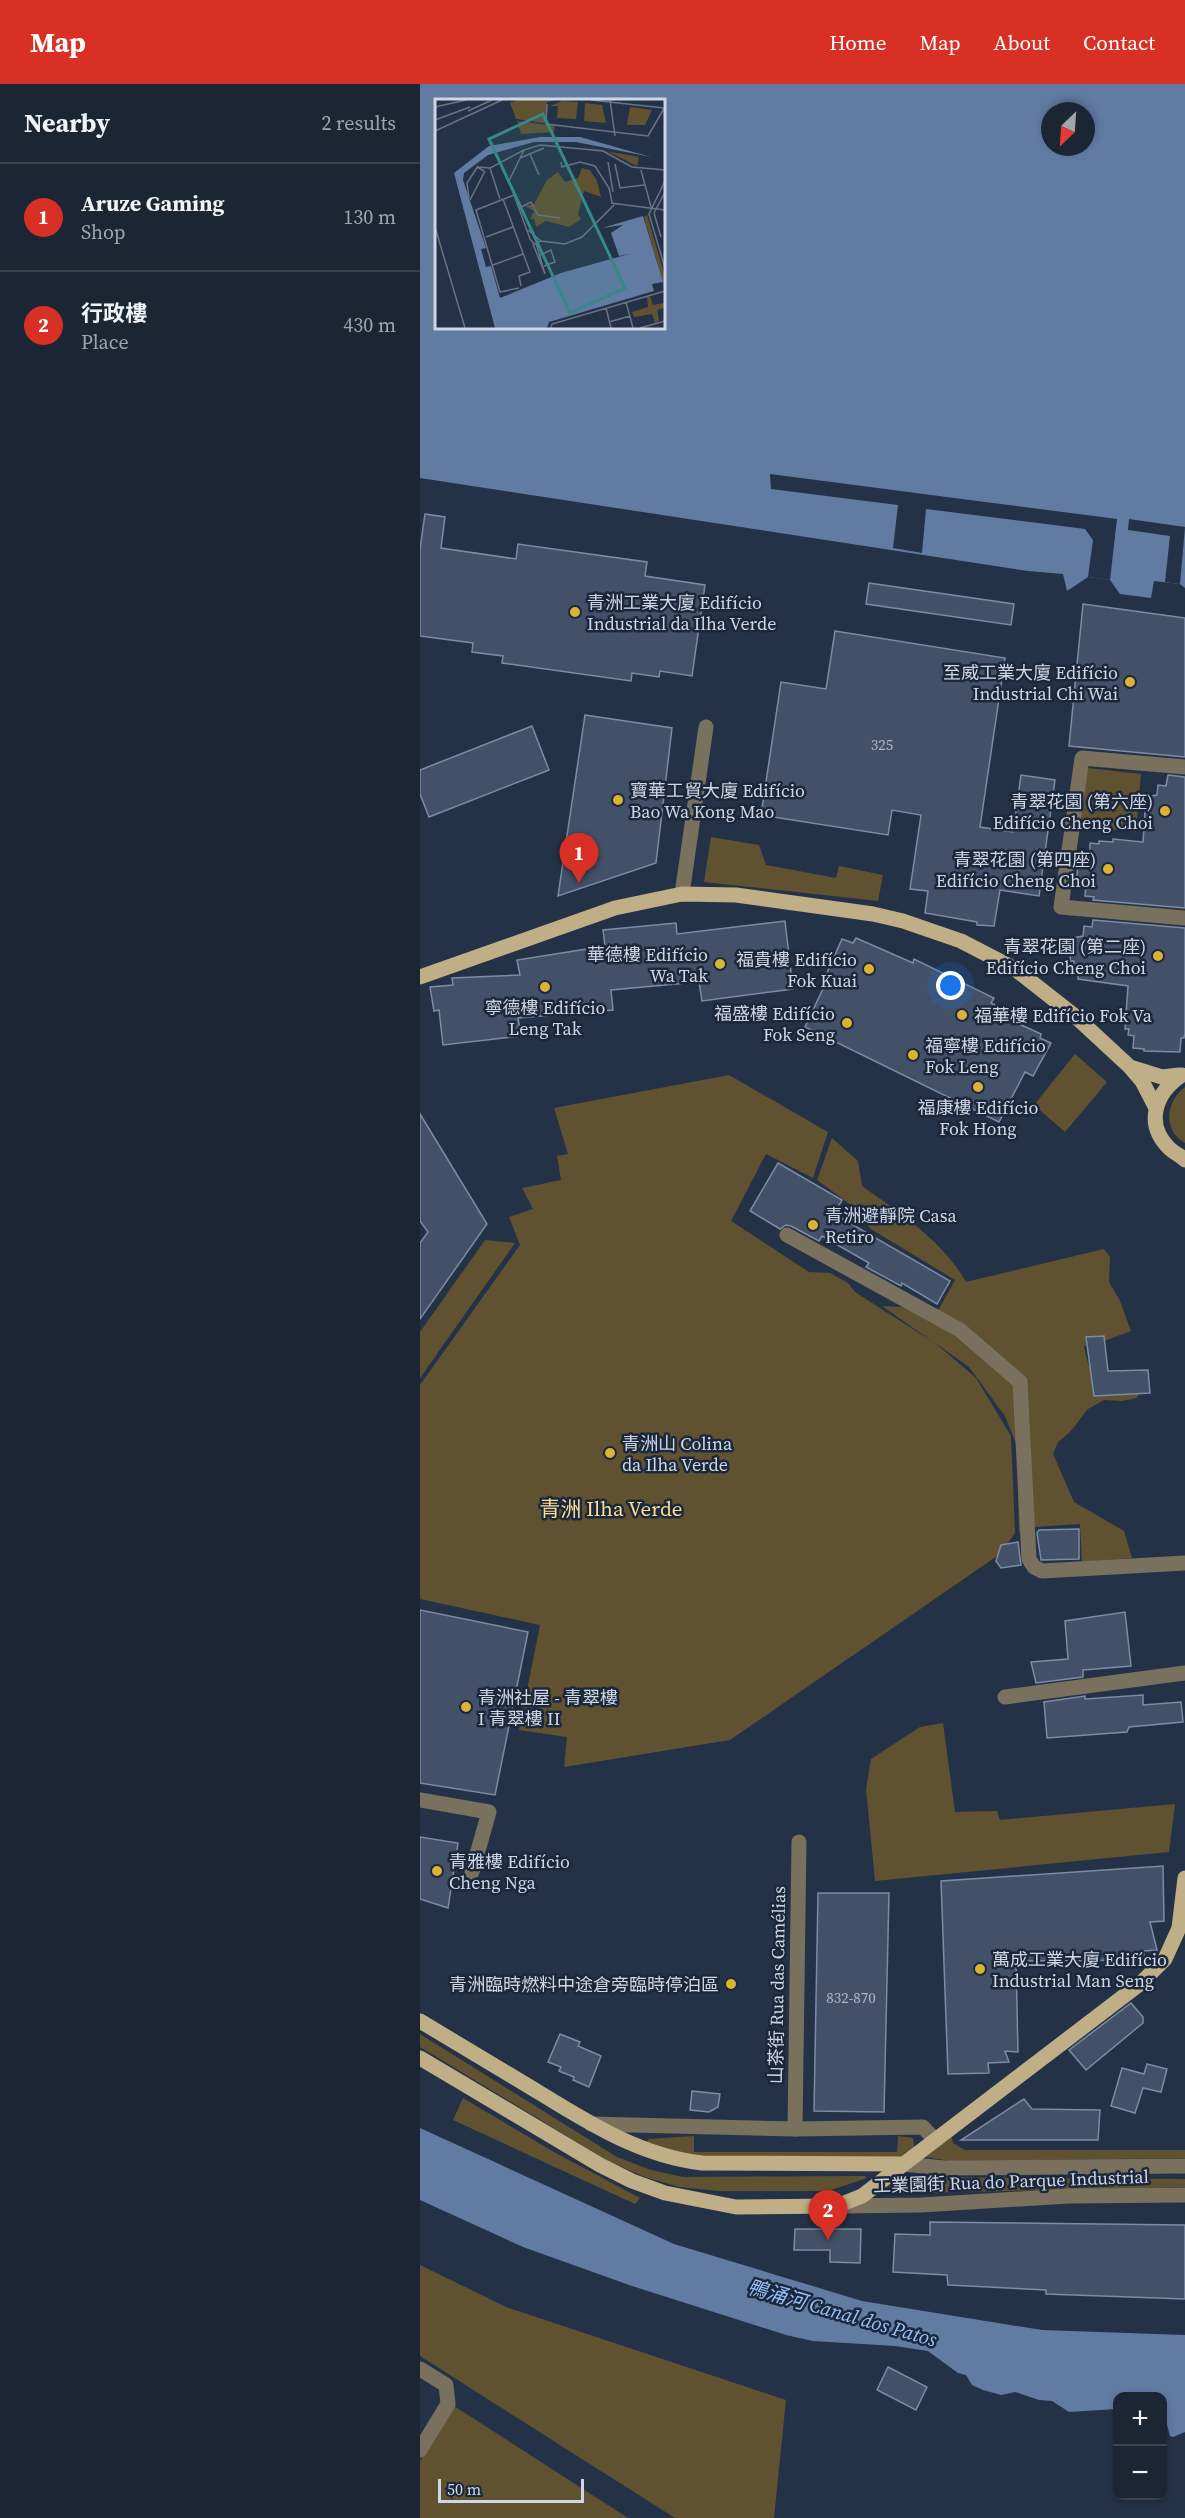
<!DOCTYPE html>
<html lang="en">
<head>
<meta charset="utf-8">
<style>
	body { margin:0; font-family:"Source Serif 4","Noto Sans SC",serif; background:#242e3d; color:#f1f3f6 }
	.controls { position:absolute; right:18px; bottom:18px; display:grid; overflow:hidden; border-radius:12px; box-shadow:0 3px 9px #0003 }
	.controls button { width:54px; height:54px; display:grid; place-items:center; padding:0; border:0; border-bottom:2px solid #394350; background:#1b2635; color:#f1f3f6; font:30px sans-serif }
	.compass { position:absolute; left:621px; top:18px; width:54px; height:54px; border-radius:50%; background:#1b2635; box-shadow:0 3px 9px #0003; rotate:205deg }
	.scale { position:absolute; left:18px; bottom:15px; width:146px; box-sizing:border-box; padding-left:6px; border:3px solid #cfd7e5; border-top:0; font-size:16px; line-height:21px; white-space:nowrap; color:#cfd7e5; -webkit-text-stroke:4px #1b283c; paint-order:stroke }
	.you { position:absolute; left:531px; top:902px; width:21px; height:21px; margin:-15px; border:4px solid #fff; border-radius:50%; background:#1a73e8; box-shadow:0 0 0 9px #1a73e833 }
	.badge { display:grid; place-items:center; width:39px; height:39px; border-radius:50%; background:#d93025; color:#fff; font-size:20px; font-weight:700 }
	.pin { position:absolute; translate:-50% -50px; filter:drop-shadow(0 2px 3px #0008) }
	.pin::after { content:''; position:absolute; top:32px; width:21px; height:18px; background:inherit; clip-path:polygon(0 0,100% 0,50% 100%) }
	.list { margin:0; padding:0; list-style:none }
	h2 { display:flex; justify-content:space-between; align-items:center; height:78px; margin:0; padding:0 24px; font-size:26px }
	h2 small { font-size:20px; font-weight:400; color:#a0a5ad }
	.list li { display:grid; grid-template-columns:39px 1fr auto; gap:18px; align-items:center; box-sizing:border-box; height:108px; padding:0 24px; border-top:2px solid #394350 }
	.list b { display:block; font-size:22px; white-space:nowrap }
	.list p { margin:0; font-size:20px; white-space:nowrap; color:#a0a5ad }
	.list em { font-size:20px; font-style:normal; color:#a0a5ad }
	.map { position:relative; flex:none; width:765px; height:2434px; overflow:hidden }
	header { display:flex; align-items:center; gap:36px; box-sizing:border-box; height:84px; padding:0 30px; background:#d93025; color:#fff }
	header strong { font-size:28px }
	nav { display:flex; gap:33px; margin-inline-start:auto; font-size:21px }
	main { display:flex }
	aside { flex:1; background:#1b2635 }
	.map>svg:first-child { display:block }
	.green { fill:#605231 }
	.water { fill:#627ba3; fill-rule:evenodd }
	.pier { fill:#243247 }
	.building { fill:#435168; stroke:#7c8ca5; stroke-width:1.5 }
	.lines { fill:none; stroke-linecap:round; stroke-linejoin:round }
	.minor { stroke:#79705d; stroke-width:15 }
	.major { stroke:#bfae86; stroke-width:15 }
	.poi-dot { fill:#ddb133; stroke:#1b283c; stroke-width:2 }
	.labels { text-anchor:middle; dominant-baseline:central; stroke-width:5; stroke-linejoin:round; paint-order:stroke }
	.number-label { font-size:15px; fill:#acb6c6 }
	.poi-label { font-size:18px; fill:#cfd7e5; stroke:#1b283c; text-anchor:start }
	.street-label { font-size:18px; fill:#cfd7e5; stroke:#1b283c }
	.water-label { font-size:20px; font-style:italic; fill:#99c0fe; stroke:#1b283c }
	.quarter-label { font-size:21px; fill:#fbdc91; stroke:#1b283c }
	.inset-road { fill:none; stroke:#687486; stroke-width:1.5 }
	.view { fill:#358986; fill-opacity:0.15; stroke:#358986; stroke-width:3 }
	.inset-edge { fill:none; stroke:#cfd7e5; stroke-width:3 }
</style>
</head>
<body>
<header>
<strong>Map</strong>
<nav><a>Home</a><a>Map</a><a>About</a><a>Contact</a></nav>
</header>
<main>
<aside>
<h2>Nearby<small>2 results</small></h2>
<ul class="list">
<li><span class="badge">1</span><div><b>Aruze Gaming</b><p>Shop</p></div><em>130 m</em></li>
<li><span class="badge">2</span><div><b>行政樓</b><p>Place</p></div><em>430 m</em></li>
</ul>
</aside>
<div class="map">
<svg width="765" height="2434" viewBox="0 0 765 2434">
	<rect width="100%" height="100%" fill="#243247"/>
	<!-- green -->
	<g class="green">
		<path d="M668,684L721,690L716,748L659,742Z"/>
		<path d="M291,753L339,761L346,781L416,794L419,782L463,791L458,817L284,798Z"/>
		<path d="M655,970L687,998L645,1048L614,1021Z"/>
		<path d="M309,991L408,1048L393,1094L346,1070L311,1137L389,1188L410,1189L428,1199L435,1208L513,1258L462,1222L519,1225L535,1196L451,1145L431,1121L397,1096L412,1054L438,1077L442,1102C480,1129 523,1157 546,1198L684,1165L690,1173L689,1198L700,1217L711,1247L676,1260L664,1262L668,1280L683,1290L724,1300L717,1314L702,1317L684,1316L668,1325L650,1348L638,1358L633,1370L654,1418L704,1447L712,1474L662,1478L660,1440L614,1443L599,1448L597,1362L585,1332L549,1283L514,1258L556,1294L591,1352L595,1449L580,1470L310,1656L144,1683L147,1653L99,1646L120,1541L0,1515V1301L100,1161L89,1133L113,1125L102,1104L141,1096L137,1072L148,1070L134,1024Z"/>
		<path d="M765,1003V1059C742,1046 746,1017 765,1003Z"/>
		<path d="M65,1156L95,1159L0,1294V1248Z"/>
		<path d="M523,1639L535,1728L577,1727L580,1736L755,1720L749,1768L455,1797L446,1705L451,1675L500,1643Z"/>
		<path d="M0,1950L197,2073L231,2086L263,2093L445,2092L447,2094L408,2107H299L259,2103L225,2093L188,2077L0,1963Z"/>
		<path d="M43,2014L132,2067L220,2114L215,2120L33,2036Z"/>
		<path d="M531,2050L533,2059L545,2066H765V2074L530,2077L506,2073Z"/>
		<path d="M274,2052V2068H477L478,2052L493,2054L495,2069L488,2074L281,2073L225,2059L229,2055Z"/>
		<path d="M494,2093L765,2095V2103L452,2110Z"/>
		<path d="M0,2181L86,2223L366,2316L354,2434H255L0,2272Z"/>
		<path d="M34,2322L208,2434H0V2377Z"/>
	</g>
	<!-- water -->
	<g class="water">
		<path d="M0,0H765V504L760,500L734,497L731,514L700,510L690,496L668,493L647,507L643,490L608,487L0,394ZM16,16H243V243H16ZM630,27H666V63H630Z"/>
		<path d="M0,2044L254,2160L442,2217L622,2246L765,2251V2348L753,2353L750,2352L743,2326L742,2312H698L697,2325L649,2328L632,2317L619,2316L595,2308L581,2311L563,2306L552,2301L546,2291L538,2289L508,2267L475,2262L393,2257L366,2251L212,2202L103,2163L0,2116Z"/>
	</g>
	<!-- pier -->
	<g class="pier">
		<path d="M350,390L697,435L690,496L668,493L673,456L665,445L506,425L502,469L473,464L478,421L351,405Z"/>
		<path d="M709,435L765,443L760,500L745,498L750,452L708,446Z"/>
	</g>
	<!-- building -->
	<g class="building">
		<path d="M5,430L25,433L21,464L96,475L98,460L227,478L225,492L285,501L272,592L240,587L239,593L212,589L211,597L82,579L83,572L52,568L53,559L0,552V465Z"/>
		<path d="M449,499L594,520L591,541L446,520Z"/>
		<path d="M663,520L765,534V673L649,662Z"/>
		<path d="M415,547L585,574L560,743L593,748L601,691L635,696L619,812L580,806L574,842L557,841V838L505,829L508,807L490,805L501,731L472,726L468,751L341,731L361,598L406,605Z"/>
		<path d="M165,631L252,644L236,779L138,812Z"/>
		<path d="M112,642L129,686L9,733L0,710V686Z"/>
		<path d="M748,691L765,693V824L673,816L674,813L665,812L666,800H660L661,794H657L658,771L670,769V759L679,760V757L693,758V755L723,758L726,713L737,711L738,701L746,702Z"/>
		<path d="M673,836L765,844V949L764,954H761L760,968L724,967V965L713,964L714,952L708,951L709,945H705L708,902L658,895L659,883H654V877H650L652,854L663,852L664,842L672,843Z"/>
		<path d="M365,837L373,905L282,917L279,898L191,906L193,926L98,934L101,952L23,961L19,926L14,927L10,903L33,901L32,894L100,891L97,876L185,862L183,846L256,839L257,850Z"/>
		<path d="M436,854L493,879L494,875L574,914L571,919L599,933L597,939L621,950L620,954L631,959L613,992L605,988L579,1038L385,943L409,892L406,891L422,855L433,859Z"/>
		<path d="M0,1030L67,1140L0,1235V1159L8,1148L0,1137Z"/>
		<path d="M358,1079L422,1116L414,1130L530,1197L517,1220L482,1199L481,1202L446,1183L449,1179L402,1152L399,1157L371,1142L366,1141L360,1145L330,1127Z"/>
		<path d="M684,1252L688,1287L728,1286L730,1309L674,1312L666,1253Z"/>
		<path d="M659,1445V1475L621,1476L617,1449L619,1446Z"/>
		<path d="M598,1458L601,1481L581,1484L576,1477L581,1461Z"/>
		<path d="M0,1526L108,1548L75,1711L0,1699Z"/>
		<path d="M705,1528L711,1582L663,1586V1593L616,1599L611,1578L648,1575L645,1537Z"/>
		<path d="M723,1611V1621L761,1618L763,1638L709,1643L707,1648L627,1654L624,1618L665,1612V1615Z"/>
		<path d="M0,1753L38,1759L28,1824L0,1815Z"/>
		<path d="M743,1782L744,1837L730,1838L737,1866L724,1867V1876L596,1877L598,1968L585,1967L589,1978L568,1979L569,1989L528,1990L521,1797Z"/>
		<path d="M398,1809H469L464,2028L394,2027Z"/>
		<path d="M711,1919L723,1933V1939L666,1986L649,1966Z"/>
		<path d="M140,1950L160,1958L158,1962L181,1972L169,2003L153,1996L154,1993L139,1987L141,1983L128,1978Z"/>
		<path d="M727,1980L747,1985L741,2008L723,2004L715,2029L691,2022L702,1984L724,1990Z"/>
		<path d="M272,2007L300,2010L298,2023L289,2028L270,2026Z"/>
		<path d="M604,2015L612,2025L680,2026L678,2056H541Z"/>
		<path d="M510,2138L765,2141V2215L626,2210V2206L528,2201L527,2191L473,2188L475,2150L510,2151Z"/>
		<path d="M375,2145H441L440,2179L410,2178V2166H374Z"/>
		<path d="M468,2283L507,2303L496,2326L457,2306Z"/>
	</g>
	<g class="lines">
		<!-- minor -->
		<g class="minor">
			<path d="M765,683L662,674L641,823L765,834"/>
			<path d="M262,810L286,643"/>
			<path d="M367,1151L540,1246L600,1298L609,1475L614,1483L622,1487L765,1479"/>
			<path d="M585,1613L765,1589"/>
			<path d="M0,1716L69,1728L52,1788"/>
			<path d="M171,2040L375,2045L503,2043L515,2056"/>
			<path d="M375,2045L379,1758"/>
			<path d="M483,2080L525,2084L765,2082"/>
			<path d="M420,2122L501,2121L649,2112L765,2111"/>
			<path d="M0,2285L26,2301L28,2320L0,2366"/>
		</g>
		<!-- major -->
		<g class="major">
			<path d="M0,893L195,824L262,810L316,811L453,830L483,837L541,857L595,885L656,933L710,983L722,997L736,1024"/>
			<path d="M713,984L742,993L759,991"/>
			<path d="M762,991C736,1008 724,1039 749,1064C754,1069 760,1071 765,1076"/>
			<path d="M0,1937C38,1960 76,1983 115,2006C167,2038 220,2072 282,2079L483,2080"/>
			<path d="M0,1974L180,2081L212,2097L245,2109L316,2123L417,2122L442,2112L721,1899L745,1875L759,1844L765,1794"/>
		</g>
	</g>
	<!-- markers -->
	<g class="poi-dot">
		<circle cx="155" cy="528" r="6"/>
		<circle cx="710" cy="598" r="6"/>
		<circle cx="198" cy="716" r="6"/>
		<circle cx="745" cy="727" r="6"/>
		<circle cx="688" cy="785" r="6"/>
		<circle cx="738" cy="872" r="6"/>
		<circle cx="300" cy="880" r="6"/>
		<circle cx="449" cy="885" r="6"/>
		<circle cx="125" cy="903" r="6"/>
		<circle cx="542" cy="931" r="6"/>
		<circle cx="427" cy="939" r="6"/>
		<circle cx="493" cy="971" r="6"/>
		<circle cx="558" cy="1003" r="6"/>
		<circle cx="393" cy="1141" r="6"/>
		<circle cx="190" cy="1369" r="6"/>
		<circle cx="46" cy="1623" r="6"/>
		<circle cx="17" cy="1787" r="6"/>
		<circle cx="560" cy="1885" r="6"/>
		<circle cx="311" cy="1900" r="6"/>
	</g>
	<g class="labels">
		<!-- number labels -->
		<g class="number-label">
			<text x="462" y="660">325</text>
			<text x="431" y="1913">832-870</text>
		</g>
		<!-- poi labels -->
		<g class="poi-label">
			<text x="167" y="518">青洲工業大廈 Edifício<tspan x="167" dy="21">Industrial da Ilha Verde</tspan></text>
			<text x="698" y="588" text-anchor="end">至威工業大廈 Edifício<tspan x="698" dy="21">Industrial Chi Wai</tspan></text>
			<text x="210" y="706">寶華工貿大廈 Edifício<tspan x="210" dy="21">Bao Wa Kong Mao</tspan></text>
			<text x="733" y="717" text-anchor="end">青翠花園 (第六座)<tspan x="733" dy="21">Edifício Cheng Choi</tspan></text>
			<text x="676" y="775" text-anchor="end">青翠花園 (第四座)<tspan x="676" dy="21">Edifício Cheng Choi</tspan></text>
			<text x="726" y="862" text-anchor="end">青翠花園 (第二座)<tspan x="726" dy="21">Edifício Cheng Choi</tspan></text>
			<text x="288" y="870" text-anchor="end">華德樓 Edifício<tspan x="288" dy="21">Wa Tak</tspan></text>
			<text x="437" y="875" text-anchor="end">福貴樓 Edifício<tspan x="437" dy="21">Fok Kuai</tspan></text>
			<text x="125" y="923" text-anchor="middle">寧德樓 Edifício<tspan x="125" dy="21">Leng Tak</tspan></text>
			<text x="415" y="929" text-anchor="end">福盛樓 Edifício<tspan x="415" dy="21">Fok Seng</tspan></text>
			<text x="554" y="931">福華樓 Edifício Fok Va</text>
			<text x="505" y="961">福寧樓 Edifício<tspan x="505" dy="21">Fok Leng</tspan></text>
			<text x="558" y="1023" text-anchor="middle">福康樓 Edifício<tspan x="558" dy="21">Fok Hong</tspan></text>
			<text x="405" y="1131">青洲避靜院 Casa<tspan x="405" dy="21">Retiro</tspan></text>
			<text x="202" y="1359">青洲山 Colina<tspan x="202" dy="21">da Ilha Verde</tspan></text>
			<text x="58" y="1613">青洲社屋 - 青翠樓<tspan x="58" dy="21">I 青翠樓 II</tspan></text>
			<text x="29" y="1777">青雅樓 Edifício<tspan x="29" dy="21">Cheng Nga</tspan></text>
			<text x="572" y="1875">萬成工業大廈 Edifício<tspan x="572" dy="21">Industrial Man Seng</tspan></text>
			<text x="299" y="1900" text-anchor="end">青洲臨時燃料中途倉旁臨時停泊區</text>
		</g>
		<!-- street labels -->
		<g class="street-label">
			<text transform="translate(357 1901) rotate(-89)">山茶街 Rua das Camélias</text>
			<text transform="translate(591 2097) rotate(-2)">工業園街 Rua do Parque Industrial</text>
		</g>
		<!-- water labels -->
		<g class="water-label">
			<text transform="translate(422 2229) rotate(16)">鴨涌河 Canal dos Patos</text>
		</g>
		<!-- quarter labels -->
		<g class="quarter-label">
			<text x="191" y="1424">青洲 Ilha Verde</text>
		</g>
	</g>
	<!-- overview -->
	<g transform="translate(15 15)">
		<rect width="230" height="230" fill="#243247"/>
		<path d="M83,1H120L112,3L110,24L81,20L75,4ZM127,2L143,3L141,20L122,19L123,7H115ZM150,4L167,6L171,24L149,22ZM195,8L217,11L210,26H192ZM82,22L120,27L119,33L86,35ZM125,44L204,58L202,67L172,52ZM147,69L155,71L162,82L166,98L149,92L143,115L146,120L134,128L111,122L101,128L99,120H95L99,112L90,107L99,105L112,81L123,73L130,83L143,79ZM212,116L229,174V187L209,118ZM215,197L218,206L229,204V209L222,211L224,222L220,224L217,215L199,218L197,213L213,208L212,198Z" fill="#605231"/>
		<path d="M105,38H145L216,58L141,43H99L53,56L29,74L28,81L51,149L46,150L51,168L56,167L65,199L126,174L194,155L184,157L176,134L188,126L167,129L208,117L228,183L217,185L219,192L114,223L112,229H60L19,74L54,47Z" fill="#627ba3"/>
		<path class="inset-road" d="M156,1L229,9M175,1L180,37M112,5L111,25L213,37L230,8M0,8L31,1M33,12L57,1M0,21L35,8M0,32L67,1M95,55L104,76M85,59L109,49M126,63L127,68L145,63L160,67L174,89L177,103M173,63L178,93M180,65L185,89L209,86M206,71L216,108M49,72L42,68L56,69M230,82L214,115L230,169M79,96L41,111L65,193L84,189M34,99L32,84L43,67M65,100L55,69L89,51M68,100L95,173L84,177L86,187M35,101L50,72M182,105L176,104L230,111M84,109L96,103L103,116L125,119M0,128L30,229M93,131L106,142L130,145L147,138L179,106M51,138L78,128M226,138L219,114L230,93M106,142L99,145L95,140L74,82L89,51L105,46L168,52L197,68L230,71M98,145L110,175L101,144M105,156L116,151L120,163L109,167M58,166L88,155M191,203L198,229M171,209L176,229M174,223L195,217M116,229L117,225L230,192M205,229L230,222"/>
		<path class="view" d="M108,15L190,189L135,214L54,40Z"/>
		<rect width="230" height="230" class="inset-edge"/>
	</g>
</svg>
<div class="controls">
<button>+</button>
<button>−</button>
</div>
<svg class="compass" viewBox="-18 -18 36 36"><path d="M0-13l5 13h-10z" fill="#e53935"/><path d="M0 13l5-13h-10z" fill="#a0a5ad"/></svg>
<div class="scale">50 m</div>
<div class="you"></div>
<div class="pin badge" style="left:159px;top:799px">1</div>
<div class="pin badge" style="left:408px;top:2156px">2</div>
</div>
</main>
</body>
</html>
